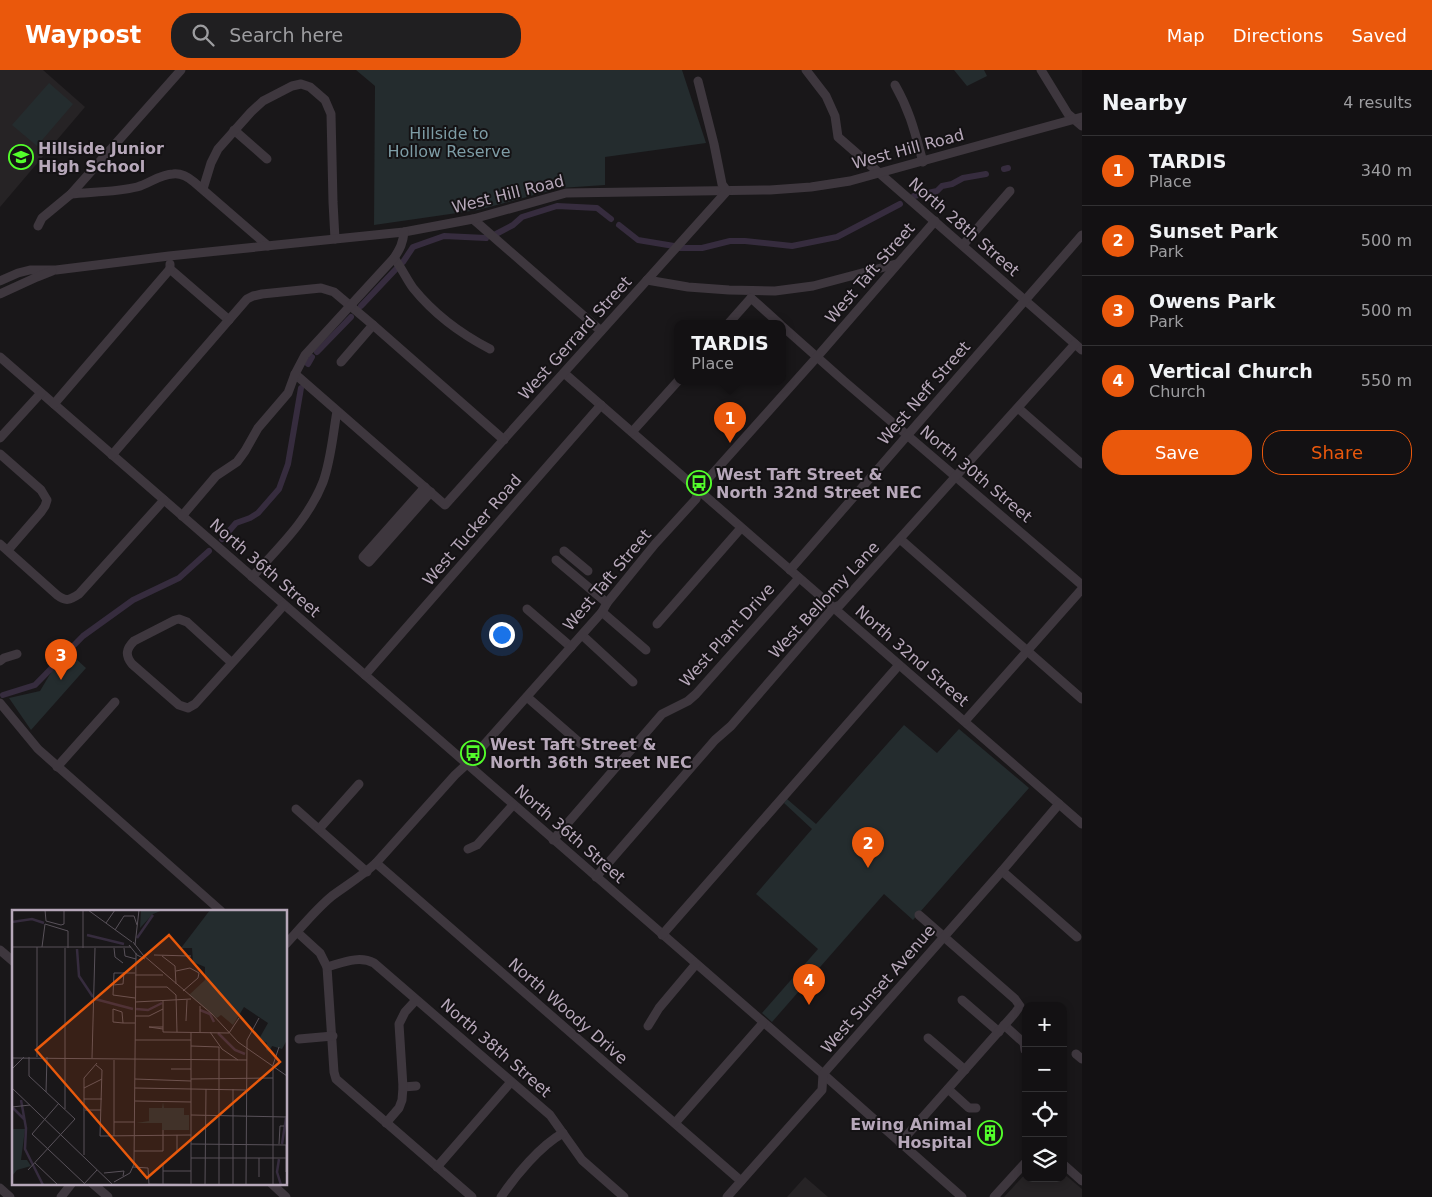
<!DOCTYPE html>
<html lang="en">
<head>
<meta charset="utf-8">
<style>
	body { margin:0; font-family:"DejaVu Sans",sans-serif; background:#201f21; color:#f1f3f6 }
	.controls { position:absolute; right:15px; bottom:15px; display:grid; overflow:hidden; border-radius:10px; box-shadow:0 2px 8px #0003 }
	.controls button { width:45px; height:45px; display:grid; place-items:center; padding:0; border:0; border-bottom:1px solid #323133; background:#131113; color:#f1f3f6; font:25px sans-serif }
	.you { position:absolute; left:501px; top:564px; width:18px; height:18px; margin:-12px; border:4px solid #fff; border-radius:50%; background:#1a73e8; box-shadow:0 0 0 8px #1a73e833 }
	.badge { display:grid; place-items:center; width:32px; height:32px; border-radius:50%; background:#ea580c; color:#fff; font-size:16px; font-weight:700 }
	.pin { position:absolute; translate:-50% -41px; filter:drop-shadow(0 1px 2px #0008) }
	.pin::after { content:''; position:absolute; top:26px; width:18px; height:15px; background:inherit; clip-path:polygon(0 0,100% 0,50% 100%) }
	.popup { position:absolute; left:674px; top:250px; width:112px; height:65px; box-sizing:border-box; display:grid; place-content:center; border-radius:10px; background:#131113; filter:drop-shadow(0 1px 4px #0005); font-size:16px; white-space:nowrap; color:#9d9da0 }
	.popup b { font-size:19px; color:#f1f3f6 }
	.popup::after { content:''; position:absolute; left:50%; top:100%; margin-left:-10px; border:10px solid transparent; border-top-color:#131113 }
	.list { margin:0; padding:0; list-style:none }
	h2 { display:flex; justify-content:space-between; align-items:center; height:65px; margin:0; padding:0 20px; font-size:21px }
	h2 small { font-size:16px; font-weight:400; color:#9d9da0 }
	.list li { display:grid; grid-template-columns:32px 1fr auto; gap:15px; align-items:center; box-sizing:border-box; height:70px; padding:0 20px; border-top:1px solid #323133 }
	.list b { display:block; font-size:19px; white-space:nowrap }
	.list p { margin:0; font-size:16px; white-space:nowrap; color:#9d9da0 }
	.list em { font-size:16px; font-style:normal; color:#9d9da0 }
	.actions { display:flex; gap:10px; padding:15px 20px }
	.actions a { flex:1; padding:11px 0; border:1px solid #ea580c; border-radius:20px; text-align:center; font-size:18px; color:#ea580c }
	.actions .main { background:#ea580c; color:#fff }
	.icon { flex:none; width:28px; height:28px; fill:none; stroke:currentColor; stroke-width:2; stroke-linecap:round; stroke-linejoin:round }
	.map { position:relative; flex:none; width:1082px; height:1127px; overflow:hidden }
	header { display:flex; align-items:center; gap:30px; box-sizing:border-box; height:70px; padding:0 25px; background:#ea580c; color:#fff }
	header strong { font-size:24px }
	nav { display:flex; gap:28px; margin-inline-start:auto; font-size:18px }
	.search { width:350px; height:45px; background:#201f21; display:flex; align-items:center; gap:12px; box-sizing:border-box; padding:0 18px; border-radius:20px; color:#9d9da0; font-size:19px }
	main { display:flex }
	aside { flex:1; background:#131113 }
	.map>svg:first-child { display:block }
	.built { fill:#262325 }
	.green { fill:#242c2e }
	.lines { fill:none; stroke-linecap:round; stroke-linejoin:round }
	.canal { stroke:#362c3e; stroke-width:6 }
	.minor { stroke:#3e373e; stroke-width:9 }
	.labels { text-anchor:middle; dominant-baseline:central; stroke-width:4; stroke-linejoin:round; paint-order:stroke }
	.park-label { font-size:16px; fill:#7e9da6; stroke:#141214 }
	.poi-label { font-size:16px; font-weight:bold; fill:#b7a8ba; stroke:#141214; text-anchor:start }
	.street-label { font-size:16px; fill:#b7a8ba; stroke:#141214 }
	.inset-river { fill:none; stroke:#362c3e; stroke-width:2.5 }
	.inset-road { fill:none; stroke:#585159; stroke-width:1 }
	.view { fill:#e8590c; fill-opacity:0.15; stroke:#e8590c; stroke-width:2.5 }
	.inset-edge { fill:none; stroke:#b7a8ba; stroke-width:2.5 }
</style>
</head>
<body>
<header>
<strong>Waypost</strong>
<div class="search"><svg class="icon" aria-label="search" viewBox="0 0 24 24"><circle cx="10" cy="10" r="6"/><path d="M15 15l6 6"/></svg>Search here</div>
<nav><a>Map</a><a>Directions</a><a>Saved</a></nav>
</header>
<main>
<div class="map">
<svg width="1082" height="1127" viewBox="0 0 1082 1127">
	<rect width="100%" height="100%" fill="#191719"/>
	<!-- built -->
	<g class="built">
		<path d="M0,0H43L85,37L0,137Z"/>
		<path d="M1026,1103V1108H1063V1103L1082,1119V1127H1004Z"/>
		<path d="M805,1107L828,1127H787Z"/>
	</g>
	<!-- green -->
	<g class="green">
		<path d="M356,0H682L706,73L605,87V115L560,118L478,140L374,155L375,16Z"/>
		<path d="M954,0H984L987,6L967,16Z"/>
		<path d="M49,13L73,34L37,76L12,55Z"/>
		<path d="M65,579L86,598L31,660L9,628L40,621Z"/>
		<path d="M904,655L937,683L959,659L1029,718L913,850L884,824L772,952L762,943L818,879L756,824L812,759L784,733L787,729L816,754Z"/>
	</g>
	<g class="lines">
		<!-- canal -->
		<g class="canal">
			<path d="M1004,99L1008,98"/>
			<path d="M914,126L937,121L942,116L952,114L963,108L986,104"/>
			<path d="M619,155L638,170L674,176"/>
			<path d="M496,164L513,155L522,147L557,136L597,138L611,149"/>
			<path d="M680,178H702L730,171H745L792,176L837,167L900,134"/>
			<path d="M403,192L413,177L444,166L486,168"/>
			<path d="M361,236L396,199"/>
			<path d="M317,282L351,247"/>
			<path d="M308,294L312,287"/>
			<path d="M222,469L236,453L250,448L258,443L279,419L288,394L301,318"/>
			<path d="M3,625L35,615L83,566L133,530L179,508L209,481"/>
		</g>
		<!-- minor -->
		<g class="minor">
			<path d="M806,0L826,26L835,46L838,67L1082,280"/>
			<path d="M1041,0L1068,44L1082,56"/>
			<path d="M895,15C910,41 915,63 923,92"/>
			<path d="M234,60L267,89"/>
			<path d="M203,119L211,93L218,79L251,42L263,31L292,16L301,14L310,17L325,30L331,44L333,132L335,169"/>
			<path d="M71,124C91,122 117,122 137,117C149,114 160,104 173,104C181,103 188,107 194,112L268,176"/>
			<path d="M473,149L601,261"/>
			<path d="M38,156L42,148L71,124L181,0"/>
			<path d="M963,175L1010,121"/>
			<path d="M394,188C401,197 406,208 413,218C434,244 461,264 490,279"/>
			<path d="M170,194V199L229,250"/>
			<path d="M647,210L688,217L729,220L775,221L813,216L896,194"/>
			<path d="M0,211L18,203L30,200H56L169,186L404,162L473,149L566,123L770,120L811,117L850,111L1082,47"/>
			<path d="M0,224L37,207L52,201"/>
			<path d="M751,228L780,254"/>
			<path d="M728,254L751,228"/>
			<path d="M782,256L844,311L1082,515"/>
			<path d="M0,287L823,1004L962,1127"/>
			<path d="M341,292L373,255"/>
			<path d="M564,303L1082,754"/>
			<path d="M295,304L445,435L727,121L722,114L714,74L698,11"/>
			<path d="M54,334L170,199"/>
			<path d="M1018,338L1082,394"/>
			<path d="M632,362L678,311"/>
			<path d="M0,368L41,323"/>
			<path d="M0,384L41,420L47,430L45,436L41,442L8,480"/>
			<path d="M112,385L247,229L253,226L262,224L321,218L334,222L373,255L504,370"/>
			<path d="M425,417L363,487L369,492L431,422"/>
			<path d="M182,446L216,406L237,392L245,381L258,358L288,323L295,304L305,285L394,188C400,179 403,173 404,162"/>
			<path d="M900,469L1082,629"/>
			<path d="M0,474L57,525C66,532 70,530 79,524L164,430"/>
			<path d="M564,481L588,501"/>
			<path d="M556,490L607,533"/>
			<path d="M790,500L1082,165"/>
			<path d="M252,507C279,477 308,450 323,412C331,390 333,364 337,341"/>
			<path d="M527,539L571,577"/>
			<path d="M602,542L646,580"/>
			<path d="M657,554L741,458"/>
			<path d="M582,565L633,612"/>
			<path d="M0,591L4,588L17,584"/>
			<path d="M232,593L195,634L188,638L179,635L132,594C125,585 126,579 134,571L175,550L179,549L187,552L232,593L284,535"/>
			<path d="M365,605L601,335"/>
			<path d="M527,627L581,674"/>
			<path d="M0,633L38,679L221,841"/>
			<path d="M965,651L1082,519"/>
			<path d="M57,697L115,632"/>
			<path d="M296,739L367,802"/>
			<path d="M319,759L359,714"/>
			<path d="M553,770L662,644L688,631L696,624L799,508"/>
			<path d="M468,779L477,775L513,735"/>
			<path d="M376,793L741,1111"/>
			<path d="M1002,801L1077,867"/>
			<path d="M596,807L715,670L731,656L833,538L840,535L1075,274"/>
			<path d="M297,862L320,883L327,897L334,1002L336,1009L472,1127"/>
			<path d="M662,865L899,595"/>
			<path d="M286,874C301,858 315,840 332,826C347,815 362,806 376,793L455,705L467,694L602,542L607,533L655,474L696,429L698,420L817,287L935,151"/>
			<path d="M0,880L14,892"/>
			<path d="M327,897C342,893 359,885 374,893L550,1045L582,1090L624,1127"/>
			<path d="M962,930L999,962"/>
			<path d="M1004,955L1024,973L1025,980"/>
			<path d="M648,956L659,938L696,894"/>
			<path d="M928,968L965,1000"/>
			<path d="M299,969L333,966"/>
			<path d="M1076,984L1082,989"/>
			<path d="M403,1017L416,1016"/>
			<path d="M948,1019L969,1038H976"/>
			<path d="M386,1053L399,1038L402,1030L403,1017L399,954L405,942L416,930"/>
			<path d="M675,1053L763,953"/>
			<path d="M900,1073L1015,943L1020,936L1015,929L919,845"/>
			<path d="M1063,1094L1082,1111"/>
			<path d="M437,1097L511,1012"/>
			<path d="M92,1113L108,1127"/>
			<path d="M271,1113L286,1127"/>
			<path d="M0,1118L10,1127"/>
			<path d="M61,1127L72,1113"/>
			<path d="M501,1127C516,1105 540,1076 563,1063"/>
			<path d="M727,1127L822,1020L823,1004L1002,801L1059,734"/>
			<path d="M994,1127L1026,1092"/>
		</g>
	</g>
	<!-- icons -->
	<defs>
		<symbol id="school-ring" viewBox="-11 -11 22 22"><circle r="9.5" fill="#141214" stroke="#53fd2b" stroke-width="1.5"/><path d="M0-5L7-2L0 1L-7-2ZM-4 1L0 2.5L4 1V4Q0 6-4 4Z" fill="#53fd2b"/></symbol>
		<symbol id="bus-ring" viewBox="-11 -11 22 22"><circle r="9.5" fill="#141214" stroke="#53fd2b" stroke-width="1.5"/><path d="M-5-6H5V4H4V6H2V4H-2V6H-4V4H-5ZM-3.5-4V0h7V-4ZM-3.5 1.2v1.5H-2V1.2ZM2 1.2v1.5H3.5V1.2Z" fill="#53fd2b"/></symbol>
		<symbol id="building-ring" viewBox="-11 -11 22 22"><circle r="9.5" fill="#141214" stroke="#53fd2b" stroke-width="1.5"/><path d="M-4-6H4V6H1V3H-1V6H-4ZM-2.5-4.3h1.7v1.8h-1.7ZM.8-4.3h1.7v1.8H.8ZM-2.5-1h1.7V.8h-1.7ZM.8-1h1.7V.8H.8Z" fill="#53fd2b"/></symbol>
	</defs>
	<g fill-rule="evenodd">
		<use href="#school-ring" x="7" y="73" width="28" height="28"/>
		<use href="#bus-ring" x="685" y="399" width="28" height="28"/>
		<use href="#bus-ring" x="459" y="669" width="28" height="28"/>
		<use href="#building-ring" x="976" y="1049" width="28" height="28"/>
	</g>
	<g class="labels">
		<!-- park labels -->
		<g class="park-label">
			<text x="449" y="63">Hillside to<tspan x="449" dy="18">Hollow Reserve</tspan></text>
		</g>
		<!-- poi labels -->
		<g class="poi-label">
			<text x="38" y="78">Hillside Junior<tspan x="38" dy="18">High School</tspan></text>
			<text x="716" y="404">West Taft Street &amp;<tspan x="716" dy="18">North 32nd Street NEC</tspan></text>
			<text x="490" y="674">West Taft Street &amp;<tspan x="490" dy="18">North 36th Street NEC</tspan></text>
			<text x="972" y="1054" text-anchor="end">Ewing Animal<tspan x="972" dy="18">Hospital</tspan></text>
		</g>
		<!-- street labels -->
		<g class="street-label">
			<text transform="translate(908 79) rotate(-15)">West Hill Road</text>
			<text transform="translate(508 124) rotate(-14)">West Hill Road</text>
			<text transform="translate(964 157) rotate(41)">North 28th Street</text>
			<text transform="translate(870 203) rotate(-49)">West Taft Street</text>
			<text transform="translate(575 268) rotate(-48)">West Gerrard Street</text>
			<text transform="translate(924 323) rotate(-49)">West Neff Street</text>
			<text transform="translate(976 404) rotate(40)">North 30th Street</text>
			<text transform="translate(472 460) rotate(-49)">West Tucker Road</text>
			<text transform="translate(265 498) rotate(41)">North 36th Street</text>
			<text transform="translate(607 510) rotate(-50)">West Taft Street</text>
			<text transform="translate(824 530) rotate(-47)">West Bellomy Lane</text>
			<text transform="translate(727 565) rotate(-48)">West Plant Drive</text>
			<text transform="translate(912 586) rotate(41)">North 32nd Street</text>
			<text transform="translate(570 764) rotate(41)">North 36th Street</text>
			<text transform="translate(878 919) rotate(-49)">West Sunset Avenue</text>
			<text transform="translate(568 941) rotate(41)">North Woody Drive</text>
			<text transform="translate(496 978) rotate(41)">North 38th Street</text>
		</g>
	</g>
	<!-- overview -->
	<g transform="translate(12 840)">
		<rect width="275" height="275" fill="#191719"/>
		<path d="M129,0H151L141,4L128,18ZM198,0H275V130L270,139L260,136L257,142L254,140L255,133L247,129L256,113L232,97L221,115L209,105L205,108L177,85L193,70V57L181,52L180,38H169ZM151,192L152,198H172V205H177V220H150V213H124L137,211V198H150ZM0,219H13L9,250H15L19,256L5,260L0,266Z" fill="#242c2e"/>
		<path class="inset-river" d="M0,12L20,9L32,13M75,25L112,34M125,28L141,5M65,39L67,66L81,87M83,89L121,99M124,99L136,100L150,93M188,100L198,104L202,112M206,123L223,140L233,144M9,190L14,218L13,239L31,275M1,198L12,209M270,234L274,208M267,249L265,262L269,275"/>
		<path class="inset-road" d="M33,0L34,11L49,15L52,14V0M76,0L120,32M94,13L103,0M103,20L112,6H122L125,15M121,32L131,45L200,104L226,132L275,166M117,35L125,45L133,49M123,35L127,0M0,37H119M30,37L33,14L56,21V38M71,38V0M102,38L103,47L111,53M112,38L113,46L124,49M142,45L179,46M150,46L163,56L164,74M164,61L178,58L187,63L186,68L171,81M123,65H151M101,75L111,74L112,62M123,77H155L164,85L165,122M123,88L101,85L102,63H123M151,91V122L217,123L227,108M123,92L179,89M123,106H137L151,99M174,111L175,90M111,113L101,112V99L110,102L111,113H123M151,119L137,117H151M179,122V275M188,122V96M198,122L210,139L226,150M123,130H179M179,136L207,137M207,137V275M25,147V37M0,148L235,150M80,148L83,38M84,155L90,160L88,226L179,225M0,159L12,147M159,159H179M123,169L179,171M179,169L261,168M0,178L101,275M72,178L90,169M123,178L235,180M34,182L35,147M72,189H90M123,191L179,192M47,193L20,224L72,273M0,197L18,195M53,199V38M73,200H89M179,205L275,207M102,212H123M102,226V150M179,234L275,235M267,234L268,216H272M122,241H151V220M165,241V225M72,245V168L85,153M179,248H275M247,248V267M23,253L46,275M151,253V275M121,257L136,258L137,275M16,260L63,209L17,166V147M151,261H179M274,262V235M92,263L112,261L111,266M102,272L118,263L122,254L124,43M137,274L235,275M71,275L85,260M193,275L194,179M221,275V179M234,275L235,130L247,108M261,275V155L267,137"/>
		<path class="view" d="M157,25L268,152L135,268L24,140Z"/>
		<rect width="275" height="275" class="inset-edge"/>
	</g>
</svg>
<div class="controls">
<button>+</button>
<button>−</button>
<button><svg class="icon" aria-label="locate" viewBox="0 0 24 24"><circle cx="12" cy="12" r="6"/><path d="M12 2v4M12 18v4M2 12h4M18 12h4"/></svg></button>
<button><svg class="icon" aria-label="layers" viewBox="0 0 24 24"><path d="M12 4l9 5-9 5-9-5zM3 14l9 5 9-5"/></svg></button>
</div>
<div class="you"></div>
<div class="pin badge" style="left:730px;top:373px">1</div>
<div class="popup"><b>TARDIS</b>Place</div>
<div class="pin badge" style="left:868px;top:798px">2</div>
<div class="pin badge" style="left:61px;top:610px">3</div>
<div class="pin badge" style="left:809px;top:935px">4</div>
</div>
<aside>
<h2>Nearby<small>4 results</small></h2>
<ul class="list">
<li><span class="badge">1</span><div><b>TARDIS</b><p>Place</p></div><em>340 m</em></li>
<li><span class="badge">2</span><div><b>Sunset Park</b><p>Park</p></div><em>500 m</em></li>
<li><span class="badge">3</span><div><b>Owens Park</b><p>Park</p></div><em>500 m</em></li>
<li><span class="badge">4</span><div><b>Vertical Church</b><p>Church</p></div><em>550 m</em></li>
</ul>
<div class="actions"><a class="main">Save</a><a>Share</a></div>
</aside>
</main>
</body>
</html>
